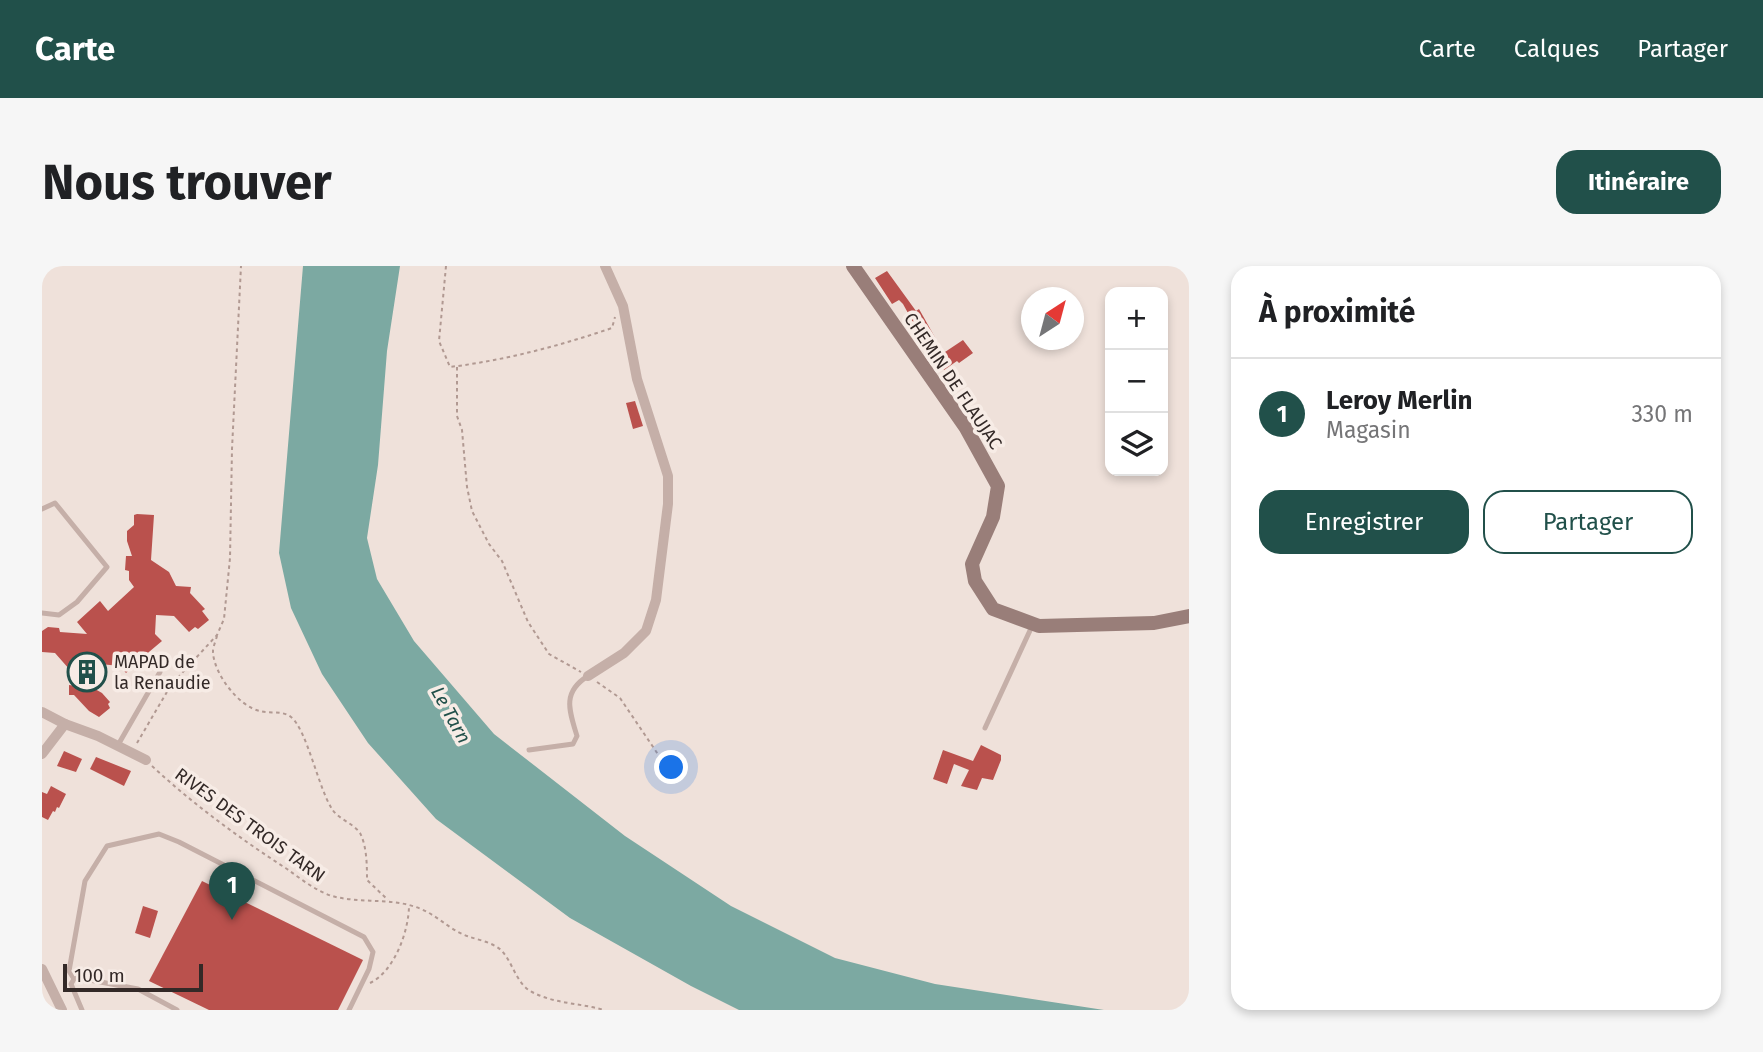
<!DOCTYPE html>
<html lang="fr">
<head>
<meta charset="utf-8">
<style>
	body { margin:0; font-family:"Fira Sans",sans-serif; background:#f6f6f6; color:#202124 }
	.controls { position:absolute; right:21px; top:21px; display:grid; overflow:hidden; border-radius:14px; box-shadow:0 4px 10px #0003 }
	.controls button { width:63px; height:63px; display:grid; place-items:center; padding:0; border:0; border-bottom:2px solid #e0e0e0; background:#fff; color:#202124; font:35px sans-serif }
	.compass { position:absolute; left:979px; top:21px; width:63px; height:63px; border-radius:50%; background:#fff; box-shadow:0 4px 10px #0003; rotate:36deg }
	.scale { position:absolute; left:21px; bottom:18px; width:140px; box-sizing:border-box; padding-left:7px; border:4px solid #332927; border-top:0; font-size:19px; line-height:24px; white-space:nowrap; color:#332927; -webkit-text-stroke:5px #f7ece6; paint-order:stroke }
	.you { position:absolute; left:630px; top:502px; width:24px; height:24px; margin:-18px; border:5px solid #fff; border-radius:50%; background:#1a73e8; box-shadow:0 0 0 10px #1a73e833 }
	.badge { display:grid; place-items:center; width:46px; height:46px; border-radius:50%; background:#21504a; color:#fff; font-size:23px; font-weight:700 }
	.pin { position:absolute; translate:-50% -58px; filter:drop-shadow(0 2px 4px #0008) }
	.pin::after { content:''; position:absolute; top:37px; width:24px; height:21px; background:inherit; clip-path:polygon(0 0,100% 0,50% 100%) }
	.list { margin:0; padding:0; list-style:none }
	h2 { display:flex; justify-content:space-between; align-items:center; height:91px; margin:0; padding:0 28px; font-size:30px }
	h2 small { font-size:23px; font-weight:400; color:#757577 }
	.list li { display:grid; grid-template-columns:46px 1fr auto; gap:21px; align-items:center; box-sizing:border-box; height:112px; padding:0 28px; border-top:2px solid #e0e0e0 }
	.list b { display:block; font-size:26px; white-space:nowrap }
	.list p { margin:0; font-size:23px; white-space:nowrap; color:#757577 }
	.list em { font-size:23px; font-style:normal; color:#757577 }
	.actions { display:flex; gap:14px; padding:21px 28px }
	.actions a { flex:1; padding:16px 0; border:2px solid #21504a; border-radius:21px; text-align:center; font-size:24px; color:#21504a }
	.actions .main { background:#21504a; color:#fff }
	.icon { flex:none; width:38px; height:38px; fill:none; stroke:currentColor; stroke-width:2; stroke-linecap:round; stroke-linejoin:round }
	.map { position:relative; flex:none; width:1147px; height:744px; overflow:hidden; border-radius:21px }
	header { display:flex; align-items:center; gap:42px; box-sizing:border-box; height:98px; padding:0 35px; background:#21504a; color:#fff }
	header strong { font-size:33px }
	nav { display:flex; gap:38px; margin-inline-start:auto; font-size:24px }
	.intro { display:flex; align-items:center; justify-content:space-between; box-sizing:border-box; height:168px; padding:0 42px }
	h1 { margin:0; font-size:49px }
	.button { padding:18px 32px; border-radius:21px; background:#21504a; color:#fff; font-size:24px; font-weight:700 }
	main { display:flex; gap:42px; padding:0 42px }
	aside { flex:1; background:#fff; border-radius:21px; box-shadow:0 4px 10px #0003 }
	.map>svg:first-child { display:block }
	.water { fill:#7ca9a2 }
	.building { fill:#ba514d }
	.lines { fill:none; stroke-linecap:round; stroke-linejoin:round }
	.path { stroke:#b19992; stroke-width:2; stroke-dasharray:3.5 3.5; stroke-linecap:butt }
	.lane { stroke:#c5afa8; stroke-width:5 }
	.street { stroke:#c5afa8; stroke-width:10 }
	.secondary { stroke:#997e79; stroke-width:14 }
	.labels { text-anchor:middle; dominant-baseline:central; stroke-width:7; stroke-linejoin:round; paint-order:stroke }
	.street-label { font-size:18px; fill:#332927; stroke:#f7ece6 }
	.poi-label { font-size:18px; fill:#332927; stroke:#f7ece6; text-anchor:start }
	.water-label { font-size:19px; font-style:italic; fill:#21504a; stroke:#f7ece6 }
</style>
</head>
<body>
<header>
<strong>Carte</strong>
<nav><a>Carte</a><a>Calques</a><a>Partager</a></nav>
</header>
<div class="intro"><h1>Nous trouver</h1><a class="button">Itinéraire</a></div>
<main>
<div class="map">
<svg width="1147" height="744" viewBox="0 0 1147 744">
	<rect width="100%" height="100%" fill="#efe1da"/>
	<!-- water -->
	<path class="water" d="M261,0H358L345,85L336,199L325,272L335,313L372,375L452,468L583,570L689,640L793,692L893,718L1062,744H697L649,720L528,652L394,553L326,477L280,408L249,342L237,287Z"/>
	<!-- building -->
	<g class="building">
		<path d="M845,5L874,45L877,43L894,73L883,78L861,38L857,34L850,38L833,12Z"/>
		<path d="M921,74L931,87L917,97L915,95L902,104L894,92Z"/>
		<path d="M593,135L601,160L591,163L584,137Z"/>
		<path d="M95,248L112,249L109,294L127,306L134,320L149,321L148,327L163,343L160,345L167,354L156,363L153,361L147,366L132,350L114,349L113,368L120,375L101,391L84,407L78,400L58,398V414L53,423L60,427L68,436L66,438L68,442L57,451L47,445L32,429H27V419L43,421L13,387L0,386V365L6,361L17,362L18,366L45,368L35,356L58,335L66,345L92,321L87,314V305L83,304L84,290H90L85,275V265L92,259V249Z"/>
		<path d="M939,479L959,489V494L951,514L940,512L935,524L919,520L927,504L912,498L905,518L891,513L901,484L931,495Z"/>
		<path d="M22,485L40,493L34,506L15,500Z"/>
		<path d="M54,491L89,505L82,520L48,503Z"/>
		<path d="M9,520L24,528L17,542L15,541L13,546L11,545L6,554L0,551V526L5,528Z"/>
		<path d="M160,615L321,694L296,744H167L107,715Z"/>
		<path d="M101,640L116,645L108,672L93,667Z"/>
	</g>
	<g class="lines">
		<!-- path -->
		<g class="path">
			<path d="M404,0L397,75L408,101C464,94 517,80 570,62L573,51"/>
			<path d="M415,101V150L420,164L425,221L430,245L447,278L460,295L486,356L507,388L539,406"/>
			<path d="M175,370C174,374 171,381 171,385C171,407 197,441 218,445C228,448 240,444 249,451C265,464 276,521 290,543C296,553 311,557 318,567C325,580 325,601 325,614L346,634"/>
			<path d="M555,416L578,432L630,509"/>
			<path d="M95,477L129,419L175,369L182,353L188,292L190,183L199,0"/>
			<path d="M110,500C151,538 197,572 245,603C259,613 274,625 290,630C319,638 351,631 379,643C396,650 408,664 425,670C436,674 450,676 459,684C471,696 474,718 490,726C513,738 538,737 562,744"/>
			<path d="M328,717C353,705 367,664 367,639"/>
			<path d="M3,744L9,741"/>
		</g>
		<!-- lane -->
		<g class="lane">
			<path d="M0,243L13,237L65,301L35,336L17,349L0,347"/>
			<path d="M943,462L991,358"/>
			<path d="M76,479L118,406"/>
			<path d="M487,484L531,478L535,470C527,444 520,426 546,410"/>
			<path d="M32,713L27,705L43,615L65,580L117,568L137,576L322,671L331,686L327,703L307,744"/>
			<path d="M40,744L29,718L32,713L37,712L96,723L135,744"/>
		</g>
		<!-- street -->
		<g class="street">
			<path d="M546,410L582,387L604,365L614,334L626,238V210L595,113L581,40L563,0"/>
			<path d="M0,446L23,458L0,488"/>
			<path d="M23,458L56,470L104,494"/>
			<path d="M0,703L20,744"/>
		</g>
		<!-- secondary -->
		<path class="secondary" d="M811,0L924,162L956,220L951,251L930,298L933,315L951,343L997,360L1112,357L1147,350"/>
	</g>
	<!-- icons -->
	<defs>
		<symbol id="building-ring" viewBox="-11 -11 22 22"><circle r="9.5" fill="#f7ece6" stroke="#21504a" stroke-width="1.5"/><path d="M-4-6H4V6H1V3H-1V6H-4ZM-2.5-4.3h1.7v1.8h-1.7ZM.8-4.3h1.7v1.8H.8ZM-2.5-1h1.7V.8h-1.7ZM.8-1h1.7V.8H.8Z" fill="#21504a"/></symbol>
	</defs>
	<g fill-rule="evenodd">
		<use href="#building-ring" x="23" y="384" width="44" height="44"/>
	</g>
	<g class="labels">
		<!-- street labels -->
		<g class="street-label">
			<text transform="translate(911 115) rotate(56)">CHEMIN DE FLAUJAC</text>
			<text transform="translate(208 559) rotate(36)">RIVES DES TROIS TARN</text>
		</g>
		<!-- poi labels -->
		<g class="poi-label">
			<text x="72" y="396">MAPAD de<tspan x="72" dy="21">la Renaudie</tspan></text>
		</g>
		<!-- water labels -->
		<g class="water-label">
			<text transform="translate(409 449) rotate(61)">Le Tarn</text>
		</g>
	</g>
</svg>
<div class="controls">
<button>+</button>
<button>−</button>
<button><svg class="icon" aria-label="layers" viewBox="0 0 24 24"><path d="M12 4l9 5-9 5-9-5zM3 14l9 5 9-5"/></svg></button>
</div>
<svg class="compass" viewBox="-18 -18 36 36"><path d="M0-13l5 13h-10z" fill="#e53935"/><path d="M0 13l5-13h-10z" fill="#757577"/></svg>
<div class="scale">100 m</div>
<div class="you"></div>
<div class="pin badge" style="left:190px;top:654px">1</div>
</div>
<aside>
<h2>À proximité<small></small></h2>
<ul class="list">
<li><span class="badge">1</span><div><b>Leroy Merlin</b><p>Magasin</p></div><em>330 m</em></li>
</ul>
<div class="actions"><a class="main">Enregistrer</a><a>Partager</a></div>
</aside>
</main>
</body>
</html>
